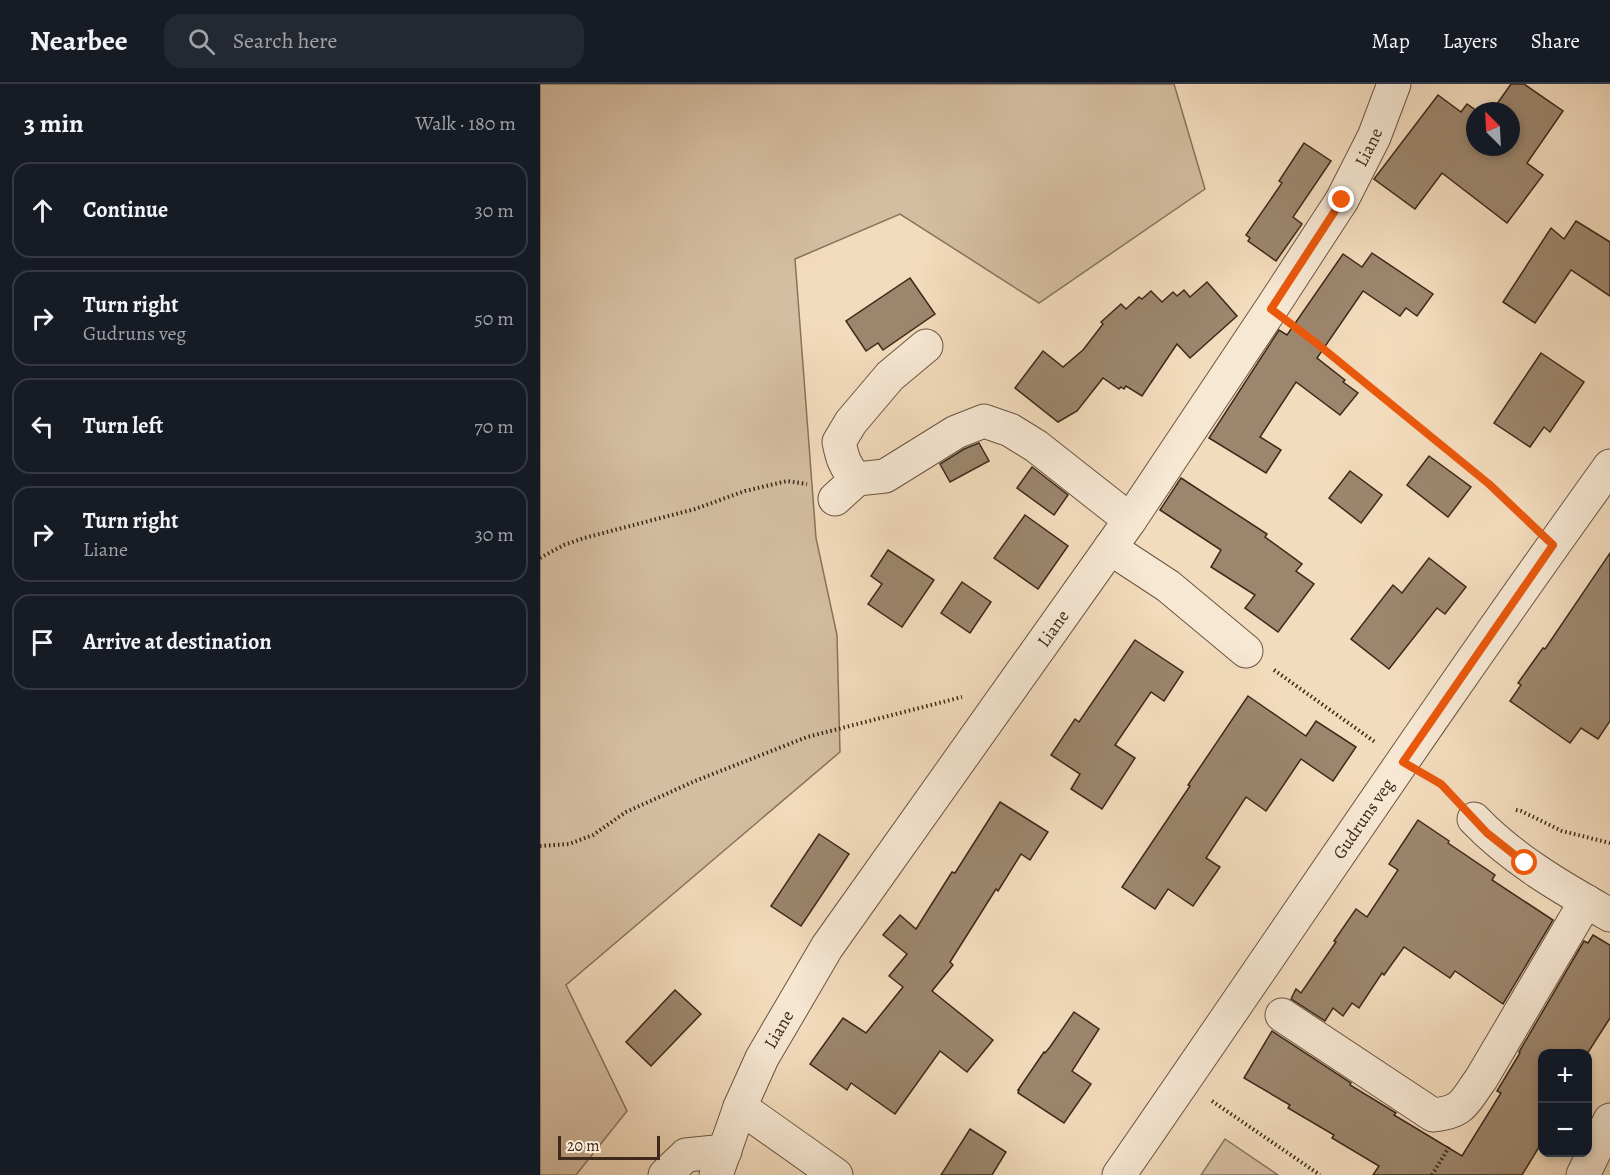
<!DOCTYPE html>
<html lang="en">
<head>
<meta charset="utf-8">
<style>
	body { margin:0; font-family:Alegreya,serif; background:#242831; color:#f1f3f6 }
	.controls { position:absolute; right:18px; bottom:18px; display:grid; overflow:hidden; border-radius:12px; box-shadow:0 3px 9px #0003 }
	.controls button { width:54px; height:54px; display:grid; place-items:center; padding:0; border:0; border-bottom:2px solid #363941; background:#171b24; color:#f1f3f6; font:30px sans-serif }
	.compass { position:absolute; left:926px; top:18px; width:54px; height:54px; border-radius:50%; background:#171b24; box-shadow:0 3px 9px #0003; rotate:336deg }
	.scale { position:absolute; left:18px; bottom:15px; width:102px; box-sizing:border-box; padding-left:6px; border:3px solid #3d2819; border-top:0; font-size:16px; line-height:21px; white-space:nowrap; color:#3d2819; -webkit-text-stroke:4px #f7e8d4; paint-order:stroke }
	.stop { position:absolute; width:18px; height:18px; margin:-14px; border:4px solid #ea580c; border-radius:50%; background:#fff }
	.stop.end { background:#ea580c; border-color:#fff; box-shadow:0 2px 6px #0008 }
	.list { margin:0; padding:0; list-style:none }
	h2 { display:flex; justify-content:space-between; align-items:center; height:78px; margin:0; padding:0 24px; font-size:26px }
	h2 small { font-size:20px; font-weight:400; color:#9ea1a6 }
	.list li { display:grid; grid-template-columns:39px 1fr auto; gap:18px; align-items:center; box-sizing:border-box; height:96px; margin:0 12px 12px; padding:0 12px; border:2px solid #363941; border-radius:18px }
	.list b { display:block; font-size:22px; white-space:nowrap }
	.list p { margin:0; font-size:20px; white-space:nowrap; color:#9ea1a6 }
	.list em { font-size:20px; font-style:normal; color:#9ea1a6 }
	.icon { flex:none; width:33px; height:33px; fill:none; stroke:currentColor; stroke-width:2; stroke-linecap:round; stroke-linejoin:round }
	.map { position:relative; flex:none; width:1070px; height:1091px; overflow:hidden }
	header { display:flex; align-items:center; gap:36px; box-sizing:border-box; height:84px; padding:0 30px; background:#171b24; border-bottom:2px solid #363941 }
	header strong { font-size:28px }
	nav { display:flex; gap:33px; margin-inline-start:auto; font-size:21px }
	.search { width:420px; height:54px; background:#242831; display:flex; align-items:center; gap:15px; box-sizing:border-box; padding:0 21px; border-radius:18px; color:#9ea1a6; font-size:22px }
	main { display:flex }
	aside { flex:1; background:#171b24 }
	.map>svg:first-child { display:block }
	.green { fill:#d4bda1; stroke:#88725d; stroke-width:1.5 }
	.building { fill:#9c866e; stroke:#3d2819; stroke-width:1.5 }
	.lines { fill:none; stroke-linecap:round; stroke-linejoin:round }
	.minor-casing { stroke:#6a5542; stroke-width:35 }
	.path { stroke:#3d2819; stroke-width:4; stroke-dasharray:1.5 3; stroke-linecap:butt }
	.minor { stroke:#f7e8d4; stroke-width:33 }
	.route { stroke:#ea580c; stroke-width:8 }
	.labels { text-anchor:middle; dominant-baseline:central; stroke-width:4.5; stroke-linejoin:round; paint-order:stroke }
	.street-label { font-size:18px; fill:#3d2819; stroke:#f7e8d4 }
</style>
</head>
<body>
<header>
<strong>Nearbee</strong>
<div class="search"><svg class="icon" aria-label="search" viewBox="0 0 24 24"><circle cx="10" cy="10" r="6"/><path d="M15 15l6 6"/></svg>Search here</div>
<nav><a>Map</a><a>Layers</a><a>Share</a></nav>
</header>
<main>
<aside>
<h2>3 min<small>Walk · 180 m</small></h2>
<ul class="list">
<li><svg class="icon" aria-label="ahead" viewBox="0 0 24 24"><path d="M12 20V5M6 11l6-6 6 6"/></svg><div><b>Continue</b></div><em>30 m</em></li>
<li><svg class="icon" aria-label="right" viewBox="0 0 24 24"><path d="M7 20v-9h11M14 6l5 5-5 5"/></svg><div><b>Turn right</b><p>Gudruns veg</p></div><em>50 m</em></li>
<li><svg class="icon" aria-label="left" viewBox="0 0 24 24"><path d="M17 20v-9H6M10 6l-5 5 5 5"/></svg><div><b>Turn left</b></div><em>70 m</em></li>
<li><svg class="icon" aria-label="right" viewBox="0 0 24 24"><path d="M7 20v-9h11M14 6l5 5-5 5"/></svg><div><b>Turn right</b><p>Liane</p></div><em>30 m</em></li>
<li><svg class="icon" aria-label="arrive" viewBox="0 0 24 24"><path d="M6 21V4h12l-3 4 3 4H6"/></svg><div><b>Arrive at destination</b></div></li>
</ul>
</aside>
<div class="map">
<svg width="1070" height="1091" viewBox="0 0 1070 1091">
	<rect width="100%" height="100%" fill="#f3dcbd"/>
	<filter id="stains"><feTurbulence type="fractalNoise" baseFrequency=".00333" numOctaves="4"/><feColorMatrix values="0 0 0 0 .2 0 0 0 0 .09 0 0 0 0 .02 0 0 0 .5 -.17"/></filter>
	<radialGradient id="worn" r=".72"><stop offset=".6" stop-color="#630" stop-opacity="0"/><stop offset="1" stop-color="#630" stop-opacity=".3"/></radialGradient>
	<!-- green -->
	<g class="green">
		<path d="M0,0H634L665,105L499,219L360,130L255,175L276,454L297,551L300,668L26,901L87,1027L36,1091H0Z"/>
		<path d="M685,1055L738,1091H661Z"/>
	</g>
	<!-- building -->
	<g class="building">
		<path d="M971,0H984L1023,27L987,79L1003,91L967,139L902,89L875,125L834,95L898,11L921,28L927,20L937,27H935V63H971V27H952Z"/>
		<path d="M764,59L791,77L753,133L762,140L736,177L708,157L710,154L706,151L742,99L739,97Z"/>
		<path d="M1036,137L1070,158V212L1031,186L995,239L963,218L1011,144L1024,155Z"/>
		<path d="M832,169L893,210L877,232L866,224L860,232L823,207L777,274L805,296L803,298L818,309L800,331L756,298L720,353L741,366L726,389L669,354L739,246L747,251L803,170L822,183Z"/>
		<path d="M370,194L395,230L343,266L338,259L326,267L306,237Z"/>
		<path d="M667,198L697,232L650,274L637,260L602,312L586,302L584,305L581,303L579,305L563,294L537,327L518,338L475,304L503,267L523,283L543,266L563,240L561,238L581,220L586,225L599,213L602,215L611,207L622,218L633,208L637,212L644,206L650,213Z"/>
		<path d="M1001,269L1044,298L1010,348L1004,343L990,363L954,339Z"/>
		<path d="M439,359L449,377L410,398L400,380L424,365Z"/>
		<path d="M889,372L931,403L908,433L867,401Z"/>
		<path d="M492,383L528,411L514,431L477,404Z"/>
		<path d="M810,387L842,411L821,439L789,414Z"/>
		<path d="M641,394L727,450L725,453L762,480L756,487L774,500L738,548L705,524L715,511L671,483L681,466L620,426Z"/>
		<path d="M485,431L528,462L498,505L454,474Z"/>
		<path d="M348,466L394,496L362,543L328,520L342,500L331,492Z"/>
		<path d="M1070,469V637L1058,655L1041,644L1030,659L970,617L981,601L978,599L1003,564L1005,565Z"/>
		<path d="M889,474L926,503L905,530L897,524L849,585L811,555L853,501L862,509Z"/>
		<path d="M422,498L451,518L430,549L401,529Z"/>
		<path d="M595,556L643,588L624,617L611,608L575,661L595,674L562,725L531,705L540,690L511,671L535,635L539,638Z"/>
		<path d="M708,612L766,652L776,637L816,663L793,697L761,675L726,727L706,713L666,774L680,783L653,822L628,805L615,825L582,803L650,702L648,701Z"/>
		<path d="M460,718L508,748L490,776L481,770L458,807L456,805L410,878L413,881L392,907L453,956L427,988L400,967L355,1030L311,999L307,1006L270,980L303,934L326,949L363,903L349,892L367,870L343,851L360,831L376,845L412,788L415,789Z"/>
		<path d="M878,736L909,757L908,759L955,791L952,796L1013,836L963,920L915,887L910,894L864,863L844,891L842,889L819,924L812,919L803,932L793,924L785,937L751,915L756,905L761,909L796,858L794,857L816,825L827,833L858,786L849,780Z"/>
		<path d="M279,750L309,770L261,842L231,822Z"/>
		<path d="M1053,851L1070,861V934L1047,970L1002,969V1058L982,1091H833L839,1082L792,1054L794,1051L748,1024L750,1021L704,994L732,947L811,999L810,1001L856,1029L854,1031L922,1072L961,1009L957,1007L980,969L979,968L1044,857L1048,859Z"/>
		<path d="M135,906L161,930L111,982L86,958Z"/>
		<path d="M534,928L559,945L532,987L551,1000L524,1039L478,1009L479,1006H478L504,968L505,969L510,963Z"/>
		<path d="M430,1045L466,1068L452,1091H401Z"/>
	</g>
	<g class="lines">
		<defs>
			<g id="minor">
				<path d="M317,395C305,384 302,373 299,358L311,338L350,292L386,262"/>
				<path d="M295,415L317,395L345,392L416,348L444,337L470,346L496,362L590,436"/>
				<path d="M570,464L628,502L706,567"/>
				<path d="M934,735C972,775 1022,804 1070,831"/>
				<path d="M742,931L893,1031C924,1028 924,1018 941,995L1046,817"/>
				<path d="M200,1023L296,1091"/>
				<path d="M125,1091L146,1071L185,1067"/>
				<path id="s1" d="M176,1091L200,1023L222,974L287,863L590,436L731,225L802,116L834,53L854,0"/>
				<path id="s2" d="M579,1091C743,854 902,615 1070,382"/>
				<path d="M1043,1091L1070,1036"/>
			</g>
		</defs>
		<!-- minor casing -->
		<use href="#minor" class="minor-casing"/>
		<!-- path -->
		<g class="path">
			<path d="M758,246L949,400L989,439"/>
			<path d="M0,474L24,461L44,454L155,425L205,407L247,397L267,400"/>
			<path d="M734,586L835,658"/>
			<path d="M892,694L901,700L911,711"/>
			<path d="M976,726L981,727L1022,747L1070,759"/>
			<path d="M0,762L29,760L53,751L86,728L155,697L267,653L422,613"/>
			<path d="M672,1017L780,1091"/>
			<path d="M892,1091L909,1063"/>
		</g>
		<!-- minor -->
		<use href="#minor" class="minor"/>
	</g>
	<g class="lines">
		<!-- route -->
		<path class="route" d="M802,116L731,225L775,258L949,400L1013,461L863,678L901,700L947,749L985,779"/>
	</g>
	<g class="labels">
		<!-- street labels -->
		<g class="street-label">
			<text stroke="none"><textPath href="#s1" startOffset="1221">Liane</textPath></text>
			<text stroke="none"><textPath href="#s1" startOffset="645">Liane</textPath></text>
			<text stroke="none"><textPath href="#s2" startOffset="432">Gudruns veg</textPath></text>
			<text stroke="none"><textPath href="#s1" startOffset="159">Liane</textPath></text>
		</g>
	</g>
	<rect width="100%" height="100%" filter="url(#stains)"/>
	<rect width="100%" height="100%" fill="url(#worn)"/>
</svg>
<div class="controls">
<button>+</button>
<button>−</button>
</div>
<svg class="compass" viewBox="-18 -18 36 36"><path d="M0-13l5 13h-10z" fill="#e53935"/><path d="M0 13l5-13h-10z" fill="#9ea1a6"/></svg>
<div class="scale">20 m</div>
<div class="stop" style="left:985px;top:779px"></div>
<div class="stop end" style="left:802px;top:116px"></div>
</div>
</main>
</body>
</html>
